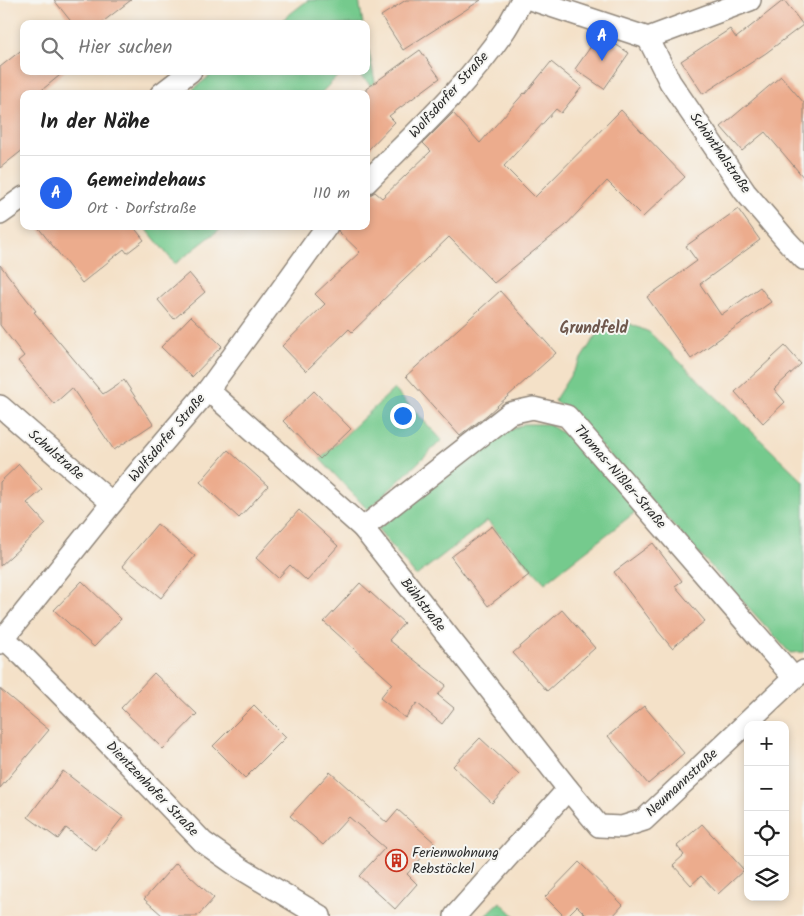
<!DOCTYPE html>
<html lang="de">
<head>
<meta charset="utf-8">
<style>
	body { margin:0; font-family:Kalam,sans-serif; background:#f6f6f6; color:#222 }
	.controls { position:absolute; right:15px; bottom:15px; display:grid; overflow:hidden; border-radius:10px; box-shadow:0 2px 8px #0003 }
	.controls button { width:45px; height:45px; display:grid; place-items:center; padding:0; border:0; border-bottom:1px solid #e0e0e0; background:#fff; color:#222; font:25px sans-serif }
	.you { position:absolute; left:402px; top:415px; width:18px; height:18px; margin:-12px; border:4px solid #fff; border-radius:50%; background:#1a73e8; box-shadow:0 0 0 8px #1a73e833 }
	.badge { display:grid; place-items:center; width:32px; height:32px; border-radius:50%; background:#2563eb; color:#fff; font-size:16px; font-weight:700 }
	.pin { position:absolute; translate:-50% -41px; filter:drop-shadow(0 1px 2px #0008) }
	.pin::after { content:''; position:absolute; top:26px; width:18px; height:15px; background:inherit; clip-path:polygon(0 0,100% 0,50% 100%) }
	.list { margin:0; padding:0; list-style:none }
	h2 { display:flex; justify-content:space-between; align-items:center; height:65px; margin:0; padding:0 20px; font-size:21px }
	h2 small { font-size:16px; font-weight:400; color:#767676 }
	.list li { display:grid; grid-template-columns:32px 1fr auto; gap:15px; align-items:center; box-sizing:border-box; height:75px; padding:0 20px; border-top:1px solid #e0e0e0 }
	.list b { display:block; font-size:19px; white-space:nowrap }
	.list p { margin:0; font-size:16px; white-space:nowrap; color:#767676 }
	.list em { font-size:16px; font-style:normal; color:#767676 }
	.icon { flex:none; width:28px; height:28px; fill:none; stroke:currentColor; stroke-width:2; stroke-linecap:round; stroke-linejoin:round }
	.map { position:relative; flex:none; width:804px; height:916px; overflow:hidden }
	.search { position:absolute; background:#fff; box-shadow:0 2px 8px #0003; left:20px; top:20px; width:350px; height:55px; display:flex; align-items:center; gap:12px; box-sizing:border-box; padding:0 18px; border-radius:10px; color:#767676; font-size:19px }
	.panel { position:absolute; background:#fff; box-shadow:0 2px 8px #0003; left:20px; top:90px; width:350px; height:140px; border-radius:10px }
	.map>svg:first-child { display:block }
	.green { fill:#75ca8d; stroke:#507a5c }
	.building { fill:#ecac8d }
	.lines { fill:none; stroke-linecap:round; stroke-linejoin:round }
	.minor-casing { stroke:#90867a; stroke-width:24 }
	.minor { stroke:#fff; stroke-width:21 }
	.labels { text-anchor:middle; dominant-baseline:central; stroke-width:4; stroke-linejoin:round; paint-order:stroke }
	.street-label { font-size:14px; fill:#2b2b2b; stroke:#f6f6f2 }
	.poi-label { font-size:14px; fill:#2b2b2b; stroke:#f6f6f2; text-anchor:start }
	.quarter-label { font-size:16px; font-weight:bold; fill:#6f584d; stroke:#f6f6f2 }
</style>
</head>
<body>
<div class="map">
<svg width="804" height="916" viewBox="0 0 804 916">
	<rect width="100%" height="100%" fill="#f6f6f2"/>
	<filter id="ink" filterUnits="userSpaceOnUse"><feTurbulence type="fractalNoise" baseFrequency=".02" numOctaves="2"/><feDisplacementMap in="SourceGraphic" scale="10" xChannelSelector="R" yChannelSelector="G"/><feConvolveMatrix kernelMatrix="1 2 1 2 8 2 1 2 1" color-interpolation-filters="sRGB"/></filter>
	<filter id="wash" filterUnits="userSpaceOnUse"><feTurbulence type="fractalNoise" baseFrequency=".0096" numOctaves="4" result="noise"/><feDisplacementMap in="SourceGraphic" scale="20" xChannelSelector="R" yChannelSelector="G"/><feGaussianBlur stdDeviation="1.12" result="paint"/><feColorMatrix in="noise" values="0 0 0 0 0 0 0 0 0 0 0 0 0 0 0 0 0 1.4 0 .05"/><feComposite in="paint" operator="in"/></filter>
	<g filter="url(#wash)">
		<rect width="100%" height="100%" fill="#f4e1c8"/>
		<!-- green -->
		<g class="green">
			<path d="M308,0H359L363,24H277Z"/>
			<path d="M366,38L377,91L355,71H366Z"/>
			<path d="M216,71H343L320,94H187Z"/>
			<path d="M144,226H224L175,264Z"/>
			<path d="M614,323H628L649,332L804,482V652L790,653L571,413L554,401L591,343L601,330Z"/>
			<path d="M394,389L442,440L368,510L320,459Z"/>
			<path d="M524,424H548L569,437L638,510L545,583L487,521L416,576L378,529L500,435Z"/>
			<path d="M500,902L515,916H485Z"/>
		</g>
		<g id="blocks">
			<!-- building -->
			<g class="building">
				<path d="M54,0H131L100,24H73Z"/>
				<path d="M406,0H481L403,50L381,16Z"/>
				<path d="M784,0L803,25L766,53L703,94L681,61L730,29L736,38Z"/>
				<path d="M599,35L604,37L629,53L604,89L575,69Z"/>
				<path d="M24,48V71H65L37,94H24V149L0,168V67Z"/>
				<path d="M420,50L440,78L389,116L395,122L366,152V89Z"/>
				<path d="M551,62L582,87L561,113L556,109L504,166L535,197L621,110L685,177L643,217L607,181L565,226L494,283L449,237L380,303L381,304L352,332L349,329L306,371L282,346L325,304L315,294L360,252L338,231L339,226H366V195H370L375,192L382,198L431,151L423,143L453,113L480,143L524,93L525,94Z"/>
				<path d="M781,76L804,103V178L765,132L742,151L721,127Z"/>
				<path d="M738,209L760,240L700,284L721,315L760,287L771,302L691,359L647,297L697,261L686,246Z"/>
				<path d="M37,226H133L144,240L127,253L124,249L82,283Z"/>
				<path d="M0,265L36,311L34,312L103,394L124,380L153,424L114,450L72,388L54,404L18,361L24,356L0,325Z"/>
				<path d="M189,273L205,292L174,319L158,300Z"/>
				<path d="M500,291L556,353L487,415L460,436L406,376Z"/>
				<path d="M191,316L222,346L192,377L161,347Z"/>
				<path d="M785,346L801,364L774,389L785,402L763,423L735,392Z"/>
				<path d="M314,391L351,429L320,459L283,421Z"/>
				<path d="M228,450L268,486L239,518L200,482Z"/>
				<path d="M19,464L42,490L27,503L46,524L0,566V482Z"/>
				<path d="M299,510L338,546L307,581L290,565L278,578L256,558Z"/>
				<path d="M157,524L195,556L161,598L122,566Z"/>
				<path d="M492,526L529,575L488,606L451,557Z"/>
				<path d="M653,543L682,581L675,586L705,621L672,648L657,630V629L614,572Z"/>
				<path d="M82,581L121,619L94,647L54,610Z"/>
				<path d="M360,583L404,623L389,640L446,685L438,695L454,708L442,724L417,703L405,718L380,698L392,683L324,622Z"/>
				<path d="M562,610L595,648L547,691L513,653Z"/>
				<path d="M154,673L197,714L163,749L121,708Z"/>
				<path d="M0,689L49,730L0,788Z"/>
				<path d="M254,705L286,737L245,778L213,746Z"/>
				<path d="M644,706L684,753L648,784L608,736Z"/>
				<path d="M480,738L519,774L492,803L453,766Z"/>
				<path d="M63,771L123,817L96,851L66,828L58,839L28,817Z"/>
				<path d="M330,772L387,823L398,810L435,843L407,874L417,884L395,909L359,876L385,848L349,817L323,845L290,816Z"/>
				<path d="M702,824L744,870L718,894L701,876L691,885L673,865L684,855L677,846Z"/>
				<path d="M579,862L623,905L613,916H587L577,906L567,916H564L545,897Z"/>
				<path d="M176,863L214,898L198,916H163L144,899Z"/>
			</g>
		</g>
	</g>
	<g filter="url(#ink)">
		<use href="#blocks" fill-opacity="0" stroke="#90867a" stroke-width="1"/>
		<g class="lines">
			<defs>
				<g id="minor">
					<path d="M533,0L648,38L750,0"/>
					<path d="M648,38L670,82L745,192L787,241L804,259"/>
					<path d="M161,94L191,71"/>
					<path d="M366,183C414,134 466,87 505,30C511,21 516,10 522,0"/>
					<path d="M0,214L24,197"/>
					<path d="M208,390L363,528L568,789L599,826L622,827L644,820L794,678L804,671"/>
					<path d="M0,406L112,503"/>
					<path d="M363,528L510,413L533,408L567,416L794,678"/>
					<path d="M4,638L22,655L90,724L203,842L240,868L320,916"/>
					<path d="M0,643L112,503L208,390L278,294L327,226"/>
					<path d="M455,916L568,789"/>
				</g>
			</defs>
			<!-- minor casing -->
			<use href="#minor" class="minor-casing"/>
			<!-- minor -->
			<use href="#minor" class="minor"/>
		</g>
	</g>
	<!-- icons -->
	<defs>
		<symbol id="building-ring" viewBox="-11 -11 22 22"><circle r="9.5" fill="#f6f6f2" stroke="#c8321e" stroke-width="1.5"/><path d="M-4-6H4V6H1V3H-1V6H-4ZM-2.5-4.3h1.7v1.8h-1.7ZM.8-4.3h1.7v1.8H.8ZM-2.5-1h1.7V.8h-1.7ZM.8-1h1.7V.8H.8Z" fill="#c8321e"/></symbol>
	</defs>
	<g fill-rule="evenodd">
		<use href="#building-ring" x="384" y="848" width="25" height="25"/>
	</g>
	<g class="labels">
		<!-- street labels -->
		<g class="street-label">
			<text transform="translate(449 95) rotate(-48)">Wolfsdorfer Straße</text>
			<text transform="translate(720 153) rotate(55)">Schönthalstraße</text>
			<text transform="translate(167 438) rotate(-50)">Wolfsdorfer Straße</text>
			<text transform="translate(56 455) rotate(41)">Schulstraße</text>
			<text transform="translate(620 477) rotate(49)">Thomas-Nißler-Straße</text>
			<text transform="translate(423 605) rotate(52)">Bühlstraße</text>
			<text transform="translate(682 783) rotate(-43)">Neumannstraße</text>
			<text transform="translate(152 789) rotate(46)">Dientzenhofer Straße</text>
		</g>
		<!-- poi labels -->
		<g class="poi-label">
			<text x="412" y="853">Ferienwohnung<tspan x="412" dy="16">Rebstöckel</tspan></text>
		</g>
		<!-- quarter labels -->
		<g class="quarter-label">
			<text x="594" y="328">Grundfeld</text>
		</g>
	</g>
</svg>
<div class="controls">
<button>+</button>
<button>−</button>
<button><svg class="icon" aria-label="locate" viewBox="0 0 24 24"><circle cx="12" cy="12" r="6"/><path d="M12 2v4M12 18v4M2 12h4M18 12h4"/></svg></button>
<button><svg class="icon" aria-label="layers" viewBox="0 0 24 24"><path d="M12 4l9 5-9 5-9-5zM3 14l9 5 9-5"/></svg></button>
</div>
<div class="you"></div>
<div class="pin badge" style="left:602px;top:61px">A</div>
<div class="search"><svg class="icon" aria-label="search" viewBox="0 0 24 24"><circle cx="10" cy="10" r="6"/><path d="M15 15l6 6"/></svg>Hier suchen</div>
<section class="panel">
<h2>In der Nähe<small></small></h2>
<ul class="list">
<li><span class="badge">A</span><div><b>Gemeindehaus</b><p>Ort · Dorfstraße</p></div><em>110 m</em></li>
</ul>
</section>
</div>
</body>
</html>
